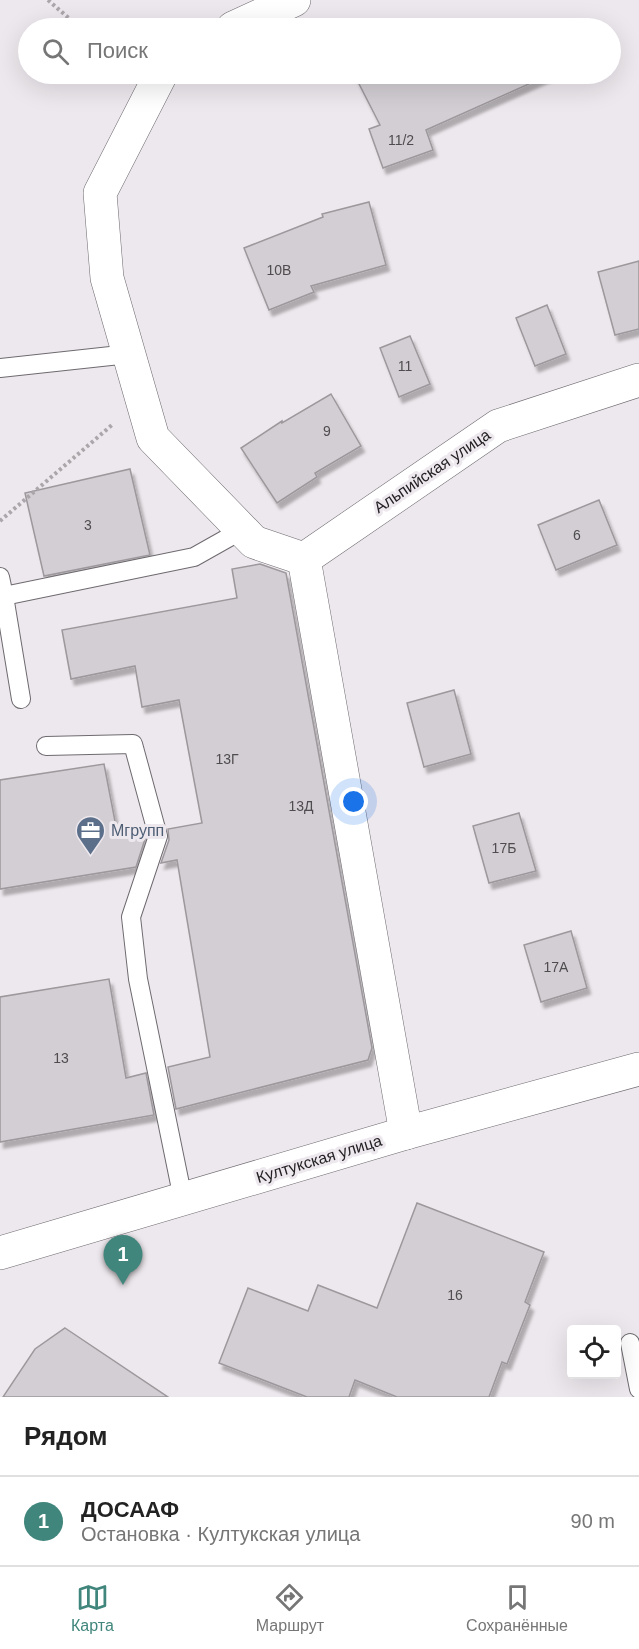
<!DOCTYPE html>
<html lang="ru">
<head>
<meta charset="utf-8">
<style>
	body { margin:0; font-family:Helvetica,sans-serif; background:#f2f2f2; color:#222 }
	.controls { position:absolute; right:18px; bottom:18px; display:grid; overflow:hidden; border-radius:6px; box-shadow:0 6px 24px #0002 }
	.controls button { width:54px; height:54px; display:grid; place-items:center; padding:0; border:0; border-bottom:2px solid #e0e0e0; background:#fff; color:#222; font:30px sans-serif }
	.you { position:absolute; left:354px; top:802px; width:21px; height:21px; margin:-15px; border:4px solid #fff; border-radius:50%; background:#1a73e8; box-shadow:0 0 0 9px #1a73e833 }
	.badge { display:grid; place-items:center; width:39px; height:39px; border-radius:50%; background:#41867c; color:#fff; font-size:20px; font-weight:700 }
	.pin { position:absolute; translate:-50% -50px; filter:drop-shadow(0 2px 3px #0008) }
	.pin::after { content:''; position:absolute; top:32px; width:21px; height:18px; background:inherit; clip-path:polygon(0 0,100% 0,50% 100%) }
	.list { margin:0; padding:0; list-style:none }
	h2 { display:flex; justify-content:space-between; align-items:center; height:78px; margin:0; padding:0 24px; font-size:26px }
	h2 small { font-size:20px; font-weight:400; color:#767676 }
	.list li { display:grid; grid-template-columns:39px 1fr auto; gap:18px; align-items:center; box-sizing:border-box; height:90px; padding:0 24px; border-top:2px solid #e0e0e0 }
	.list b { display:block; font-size:22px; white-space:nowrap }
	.list p { margin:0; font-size:20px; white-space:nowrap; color:#767676 }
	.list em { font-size:20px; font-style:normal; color:#767676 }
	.icon { flex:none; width:33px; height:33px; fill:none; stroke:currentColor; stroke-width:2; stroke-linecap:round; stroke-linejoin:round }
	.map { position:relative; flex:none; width:639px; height:1397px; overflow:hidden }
	.search { position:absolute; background:#fff; box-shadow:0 6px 24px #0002; left:18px; right:18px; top:18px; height:66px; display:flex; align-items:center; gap:15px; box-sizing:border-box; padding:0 21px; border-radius:33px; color:#767676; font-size:22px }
	.sheet { height:168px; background:#fff }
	nav { display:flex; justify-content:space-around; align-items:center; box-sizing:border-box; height:84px; border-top:2px solid #e0e0e0; background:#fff; font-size:16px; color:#767676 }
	nav a { display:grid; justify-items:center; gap:3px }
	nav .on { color:#41867c }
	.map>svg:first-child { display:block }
	.building { fill:#d2ced3; stroke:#9c989c; stroke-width:1.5; filter:url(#shadow) }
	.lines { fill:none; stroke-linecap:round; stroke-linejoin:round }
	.service-casing { stroke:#6e6a6f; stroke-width:20 }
	.minor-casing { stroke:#6e6a6f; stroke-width:34 }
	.tertiary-casing { stroke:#6e6a6f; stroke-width:34 }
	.path { stroke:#aaa6aa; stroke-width:4; stroke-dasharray:3 3; stroke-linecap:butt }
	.service { stroke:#fff; stroke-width:18 }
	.minor { stroke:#fff; stroke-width:33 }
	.tertiary { stroke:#fff; stroke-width:33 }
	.labels { text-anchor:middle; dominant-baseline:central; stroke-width:6; stroke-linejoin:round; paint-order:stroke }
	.number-label { font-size:14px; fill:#4f4c4f }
	.street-label { font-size:16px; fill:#232123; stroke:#ede8ed }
	.service-label { font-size:16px; fill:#4e5e75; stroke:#ede8ed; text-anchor:start }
</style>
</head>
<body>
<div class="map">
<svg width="639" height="1397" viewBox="0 0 639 1397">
	<defs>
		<filter id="shadow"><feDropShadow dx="3.5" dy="6" stdDeviation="1.5" flood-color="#0004"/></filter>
	</defs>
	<rect width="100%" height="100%" fill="#ede8ed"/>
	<!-- building -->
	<g class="building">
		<path d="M354,74H551L426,130L433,150L383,168L369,129L380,125Z"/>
		<path d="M369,202L386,265L311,286L314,292L269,310L244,248L323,217L322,214Z"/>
		<path d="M639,261V329L615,335L598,272Z"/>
		<path d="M547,305L566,354L535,366L516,318Z"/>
		<path d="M410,336L430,384L399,397L380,348Z"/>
		<path d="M331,394L361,446L315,473L317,477L277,503L241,448L282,421V423Z"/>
		<path d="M130,469L150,555L44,576L25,493Z"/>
		<path d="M599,500L617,545L556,570L538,525Z"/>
		<path d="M260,564L286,573L372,1048L368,1060L176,1109L168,1067L210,1057L177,860L161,863L169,840L168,829L202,823L179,700L142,707L135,666L71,679L62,630L237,598L232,569Z"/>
		<path d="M454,690L471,754L424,767L407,703Z"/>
		<path d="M104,764L118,837L145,832L146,836L136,867L0,889V780Z"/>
		<path d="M519,813L536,871L489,883L473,826Z"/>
		<path d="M571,931L587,988L541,1002L524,945Z"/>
		<path d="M109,979L126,1078L146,1073L154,1115L0,1142V997Z"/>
		<path d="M417,1203L544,1252L525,1302L530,1305L507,1364L502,1362L489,1397H397L355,1380L349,1397H307L219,1363L248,1288L308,1311L318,1285L377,1308Z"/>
		<path d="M65,1328L168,1397H3L35,1349Z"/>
	</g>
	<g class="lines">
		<defs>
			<g id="service">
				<path d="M0,368L129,354"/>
				<path d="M0,577L4,596L194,557L242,530"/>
				<path d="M4,596L21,699"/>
				<path d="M46,746L133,744L158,836L131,917L138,979L183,1199"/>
				<path d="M630,1343L639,1389"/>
			</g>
			<g id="minor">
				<path d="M233,28L294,0"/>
				<path d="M161,74L100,193L107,278L153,438L254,542L304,559L406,1133"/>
				<path d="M304,559L498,426L639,380"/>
			</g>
			<path id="tertiary" d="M0,1253L406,1133L639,1069"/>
		</defs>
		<!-- service casing -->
		<use href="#service" class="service-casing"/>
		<!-- minor casing -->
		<use href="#minor" class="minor-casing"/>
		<!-- tertiary casing -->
		<use href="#tertiary" class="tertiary-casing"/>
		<!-- path -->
		<g class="path">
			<path d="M48,0L80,28"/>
			<path d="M0,521L112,425"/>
		</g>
		<!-- service -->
		<use href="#service" class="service"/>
		<!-- minor -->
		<use href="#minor" class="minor"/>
		<!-- tertiary -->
		<use href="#tertiary" class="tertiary"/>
	</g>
	<!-- icons -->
	<defs>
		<symbol id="office-pin" viewBox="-11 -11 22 30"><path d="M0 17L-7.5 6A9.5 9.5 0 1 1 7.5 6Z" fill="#5c6f8a" stroke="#ede8ed"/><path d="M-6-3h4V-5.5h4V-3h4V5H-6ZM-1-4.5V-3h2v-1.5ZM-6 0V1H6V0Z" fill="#fff"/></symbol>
	</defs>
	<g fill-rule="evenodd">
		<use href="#office-pin" x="74" y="814" width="33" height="45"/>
	</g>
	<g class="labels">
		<!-- number labels -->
		<g class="number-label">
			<text x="401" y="140">11/2</text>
			<text x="279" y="270">10В</text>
			<text x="405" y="366">11</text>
			<text x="327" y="431">9</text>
			<text x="88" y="525">3</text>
			<text x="577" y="535">6</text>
			<text x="227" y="759">13Г</text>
			<text x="301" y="806">13Д</text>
			<text x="504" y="848">17Б</text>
			<text x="556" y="967">17А</text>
			<text x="61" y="1058">13</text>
			<text x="455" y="1295">16</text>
		</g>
		<!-- street labels -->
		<g class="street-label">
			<text transform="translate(432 471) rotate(-34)">Альпийская улица</text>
			<text transform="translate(319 1159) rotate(-17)">Култукская улица</text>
		</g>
		<!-- service labels -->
		<g class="service-label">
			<text x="111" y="830">Мгрупп</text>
		</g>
	</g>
</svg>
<div class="controls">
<button><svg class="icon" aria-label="locate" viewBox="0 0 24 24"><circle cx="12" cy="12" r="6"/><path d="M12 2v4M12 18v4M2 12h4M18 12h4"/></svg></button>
</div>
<div class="you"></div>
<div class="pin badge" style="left:123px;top:1285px">1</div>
<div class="search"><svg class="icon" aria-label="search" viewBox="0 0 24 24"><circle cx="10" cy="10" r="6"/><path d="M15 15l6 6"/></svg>Поиск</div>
</div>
<section class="sheet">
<h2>Рядом<small></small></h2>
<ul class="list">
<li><span class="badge">1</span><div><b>ДОСААФ</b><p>Остановка · Култукская улица</p></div><em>90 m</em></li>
</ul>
</section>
<nav>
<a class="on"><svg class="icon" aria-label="map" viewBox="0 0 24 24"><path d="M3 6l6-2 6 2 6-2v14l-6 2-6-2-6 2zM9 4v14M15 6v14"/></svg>Карта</a>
<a><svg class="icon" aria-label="directions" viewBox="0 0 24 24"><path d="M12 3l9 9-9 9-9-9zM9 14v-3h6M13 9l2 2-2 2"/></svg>Маршрут</a>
<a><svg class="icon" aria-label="saved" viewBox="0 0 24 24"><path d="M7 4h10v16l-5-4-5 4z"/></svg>Сохранённые</a>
</nav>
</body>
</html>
